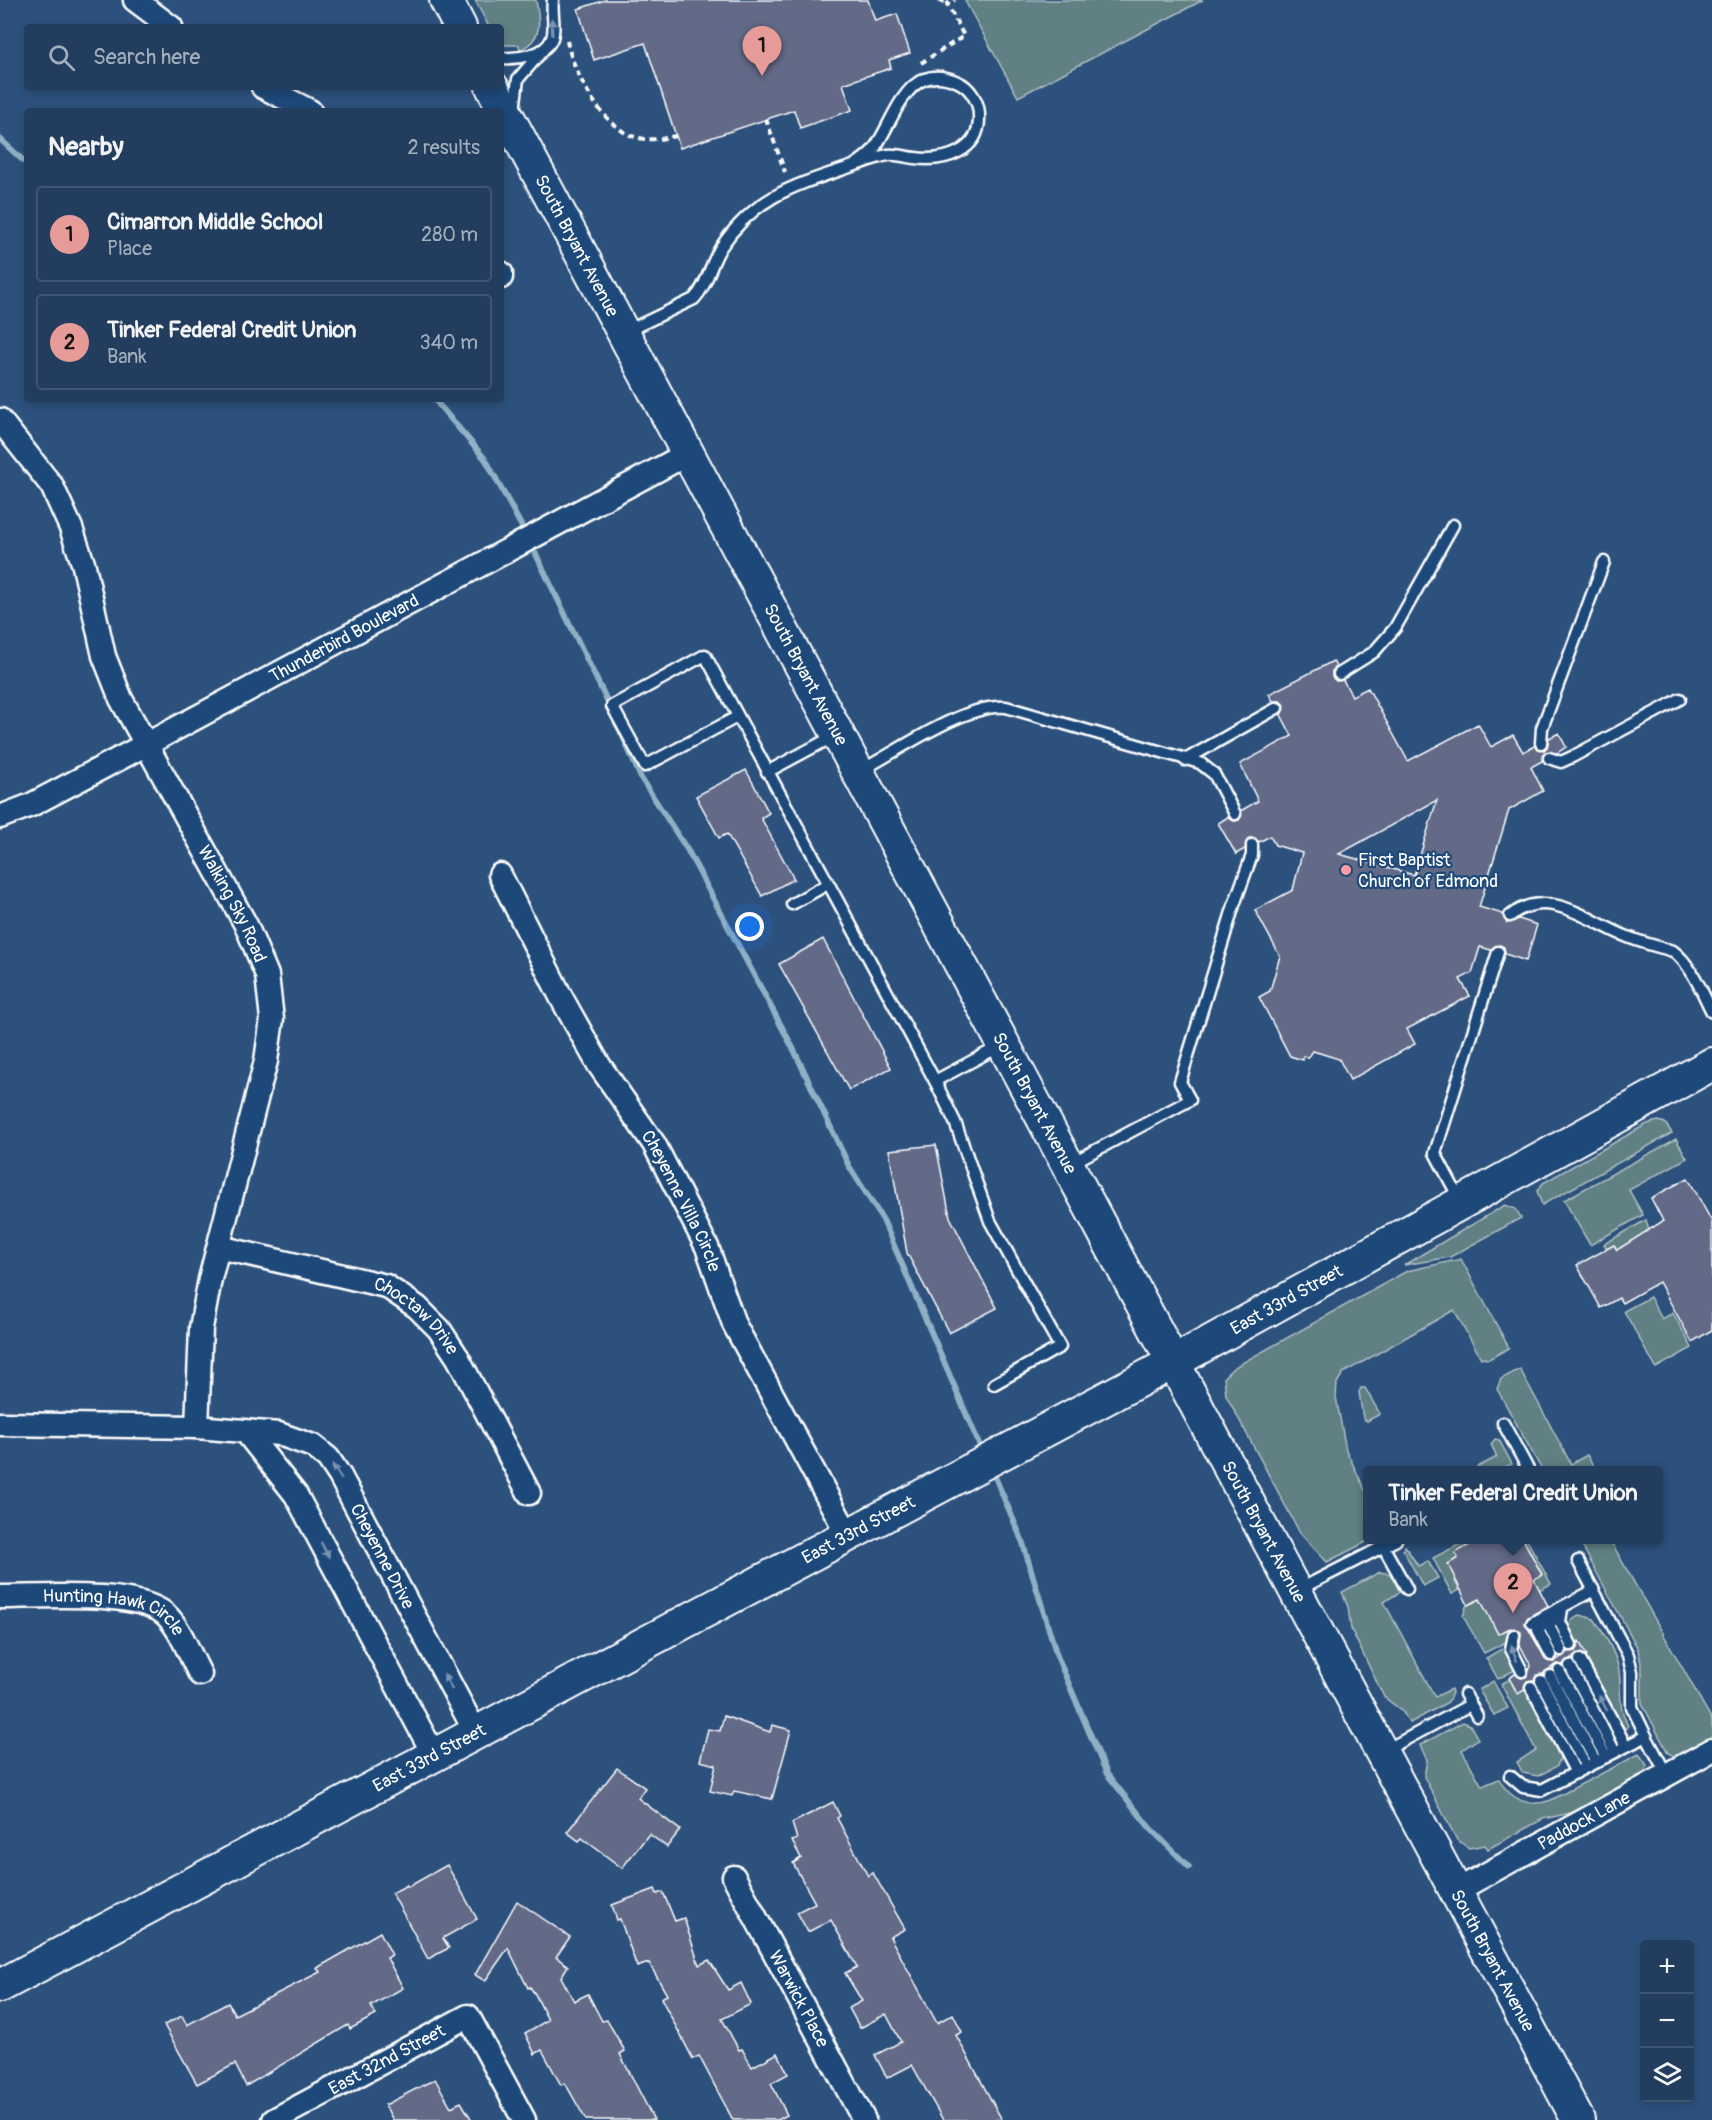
<!DOCTYPE html>
<html lang="en">
<head>
<meta charset="utf-8">
<style>
	body { margin:0; font-family:Pangolin,sans-serif; background:#2a4464; color:#f1f3f6 }
	.controls { position:absolute; right:18px; bottom:18px; display:grid; overflow:hidden; border-radius:6px; box-shadow:0 3px 9px #0003 }
	.controls button { width:54px; height:54px; display:grid; place-items:center; padding:0; border:0; border-bottom:2px solid #3f5673; background:#223d5e; color:#f1f3f6; font:30px sans-serif }
	.you { position:absolute; left:750px; top:927px; width:21px; height:21px; margin:-15px; border:4px solid #fff; border-radius:50%; background:#1a73e8; box-shadow:0 0 0 9px #1a73e833 }
	.badge { display:grid; place-items:center; width:39px; height:39px; border-radius:50%; background:#e69b98; color:#111; font-size:20px; font-weight:700 }
	.pin { position:absolute; translate:-50% -50px; filter:drop-shadow(0 2px 3px #0008) }
	.pin::after { content:''; position:absolute; top:32px; width:21px; height:18px; background:inherit; clip-path:polygon(0 0,100% 0,50% 100%) }
	.popup { position:absolute; left:1363px; top:1466px; width:300px; height:78px; box-sizing:border-box; display:grid; place-content:center; border-radius:6px; background:#223d5e; filter:drop-shadow(0 2px 4px #0005); font-size:20px; white-space:nowrap; color:#a2aebc }
	.popup b { font-size:22px; color:#f1f3f6 }
	.popup::after { content:''; position:absolute; left:50%; top:100%; margin-left:-12px; border:12px solid transparent; border-top-color:#223d5e }
	.list { margin:0; padding:0; list-style:none }
	h2 { display:flex; justify-content:space-between; align-items:center; height:78px; margin:0; padding:0 24px; font-size:26px }
	h2 small { font-size:20px; font-weight:400; color:#a2aebc }
	.list li { display:grid; grid-template-columns:39px 1fr auto; gap:18px; align-items:center; box-sizing:border-box; height:96px; margin:0 12px 12px; padding:0 12px; border:2px solid #3f5673; border-radius:6px }
	.list b { display:block; font-size:22px; white-space:nowrap }
	.list p { margin:0; font-size:20px; white-space:nowrap; color:#a2aebc }
	.list em { font-size:20px; font-style:normal; color:#a2aebc }
	.icon { flex:none; width:33px; height:33px; fill:none; stroke:currentColor; stroke-width:2; stroke-linecap:round; stroke-linejoin:round }
	.map { position:relative; flex:none; width:1712px; height:2120px; overflow:hidden }
	.search { position:absolute; background:#223d5e; box-shadow:0 3px 9px #0003; left:24px; top:24px; width:480px; height:66px; display:flex; align-items:center; gap:15px; box-sizing:border-box; padding:0 21px; border-radius:6px; color:#a2aebc; font-size:22px }
	.panel { position:absolute; background:#223d5e; box-shadow:0 3px 9px #0003; left:24px; top:108px; width:480px; height:294px; border-radius:6px }
	.map>svg:first-child { display:block }
	.green { fill:#608084; stroke:#b0c0c2; stroke-width:1.5 }
	.lines { fill:none; stroke-linecap:round; stroke-linejoin:round }
	.stream { stroke:#8fb0c5; stroke-width:6 }
	.building { fill:#636b87; stroke:#fff; stroke-width:1.5; fill-rule:evenodd }
	.lane-casing { stroke:#fff; stroke-width:15 }
	.street-casing { stroke:#fff; stroke-width:27 }
	.secondary-casing { stroke:#fff; stroke-width:36 }
	.path { stroke:#fff; stroke-width:4; stroke-dasharray:6 4.5; stroke-linecap:butt }
	.lane { stroke:#1f4a7a; stroke-width:10 }
	.street { stroke:#1f4a7a; stroke-width:22 }
	.secondary { stroke:#1f4a7a; stroke-width:32 }
	.oneway { fill:#7992af }
	.poi-dot { fill:#ff9aa2; stroke:#1f4a7a; stroke-width:2 }
	.labels { text-anchor:middle; dominant-baseline:central; stroke-width:4.5; stroke-linejoin:round; paint-order:stroke }
	.street-label { font-size:18px; fill:#fff; stroke:#1f4a7a }
	.poi-label { font-size:18px; fill:#fff; stroke:#1f4a7a; text-anchor:start }
</style>
</head>
<body>
<div class="map">
<svg width="1712" height="2120" viewBox="0 0 1712 2120">
	<rect width="100%" height="100%" fill="#2d517d"/>
	<filter id="ink" filterUnits="userSpaceOnUse"><feTurbulence type="fractalNoise" baseFrequency=".0167" numOctaves="2"/><feDisplacementMap in="SourceGraphic" scale="12" xChannelSelector="R" yChannelSelector="G"/><feConvolveMatrix kernelMatrix="1 2 1 2 8 2 1 2 1" color-interpolation-filters="sRGB"/></filter>
	<g filter="url(#ink)">
		<!-- green -->
		<g class="green">
			<path d="M475,0H536C540,22 543,39 520,50L519,45H503L501,27H489Z"/>
			<path d="M968,0H1203L1018,97L965,1Z"/>
			<path d="M1658,1121L1665,1123L1672,1133L1542,1205L1537,1191L1543,1183L1647,1124Z"/>
			<path d="M1676,1139L1687,1158L1629,1190L1643,1215L1590,1245L1564,1200Z"/>
			<path d="M1505,1205L1516,1209L1521,1218L1450,1257L1404,1265Z"/>
			<path d="M1646,1220L1649,1231L1617,1250L1614,1245L1607,1249L1604,1244Z"/>
			<path d="M1461,1259L1509,1348L1489,1359L1481,1358L1454,1310L1343,1373L1337,1383L1336,1397L1346,1450L1367,1494L1368,1540H1370L1327,1562L1300,1533L1226,1395L1224,1377L1233,1368L1407,1271Z"/>
			<path d="M1650,1297L1662,1319L1673,1313L1692,1348L1656,1368L1624,1311Z"/>
			<path d="M1520,1369L1571,1464L1587,1455L1596,1470H1542L1497,1389L1501,1379Z"/>
			<path d="M1361,1388H1365L1380,1414L1367,1421L1363,1418L1359,1392Z"/>
			<path d="M1495,1439L1499,1440L1512,1464L1499,1470H1472L1497,1457L1491,1444Z"/>
			<path d="M1468,1540H1480L1458,1558L1455,1582L1460,1590L1452,1594L1433,1558Z"/>
			<path d="M1523,1540H1527L1551,1584L1539,1590L1534,1579L1542,1574Z"/>
			<path d="M1579,1540H1610L1712,1720V1740L1676,1757L1668,1753L1642,1703V1668L1638,1649Z"/>
			<path d="M1405,1546L1418,1566L1428,1561L1438,1578L1423,1586L1403,1550Z"/>
			<path d="M1380,1572L1390,1574L1400,1592L1384,1602L1435,1697L1451,1689L1452,1693L1448,1702L1410,1723L1402,1711L1384,1697L1351,1629L1348,1607L1342,1592Z"/>
			<path d="M1480,1599L1498,1633L1511,1629L1506,1642L1484,1653L1463,1616L1467,1604Z"/>
			<path d="M1580,1615L1594,1619C1603,1632 1614,1650 1618,1666C1623,1688 1616,1703 1628,1726L1626,1729L1622,1728L1569,1629L1571,1621Z"/>
			<path d="M1505,1647L1515,1670L1498,1679L1486,1658Z"/>
			<path d="M1510,1679L1517,1694L1525,1690L1561,1756L1557,1766L1538,1776L1523,1773L1517,1762L1536,1750L1501,1684Z"/>
			<path d="M1493,1681L1508,1708L1494,1715L1479,1690Z"/>
			<path d="M1463,1722L1470,1725L1478,1739L1462,1750L1482,1786L1499,1779C1510,1799 1529,1809 1551,1800L1639,1754L1647,1765L1646,1773L1589,1809L1543,1819L1488,1849L1485,1845L1469,1848L1457,1840L1424,1777L1427,1760L1420,1745Z"/>
		</g>
		<g class="lines">
			<!-- stream -->
			<g class="stream">
				<path d="M0,139L27,164"/>
				<path d="M434,399L486,460L530,542L611,709"/>
				<path d="M621,732L641,778L688,851L794,1050L849,1166L883,1220L983,1453"/>
				<path d="M992,1470L1022,1540L1057,1656L1107,1774L1150,1828L1189,1867"/>
			</g>
		</g>
		<!-- building -->
		<g class="building">
			<path d="M605,0H868L875,21L897,14L910,53L889,60L891,68L843,84L852,110L800,128L794,110L680,148L645,43L594,60L578,9Z"/>
			<path d="M1333,661L1336,667L1332,671V677L1336,681L1343,680L1352,696L1368,688L1408,761L1478,724L1491,747L1513,735L1523,752L1534,746L1544,750L1547,747L1549,738L1559,733L1566,747L1557,753L1545,752L1542,761L1531,767L1543,791L1509,810L1479,907L1503,914L1507,923L1519,919L1537,925L1526,961L1505,954L1504,947L1500,945L1491,950L1480,947L1472,973L1460,979L1470,996L1407,1029L1415,1044L1350,1080L1339,1059L1313,1051L1308,1058L1303,1056V1060L1290,1056L1259,997L1270,991L1280,956L1255,910L1293,890L1302,853L1275,845L1270,836L1259,842L1255,838H1249L1245,849L1236,854L1218,823L1228,817L1234,821L1239,820L1242,810L1258,801L1240,764L1292,736L1281,715L1284,705L1280,701H1273L1269,694ZM1437,800L1414,875L1339,854Z"/>
			<path d="M746,770L769,813L761,818L794,879L762,896L727,834L719,838L696,796Z"/>
			<path d="M823,939L891,1068L849,1090L779,964Z"/>
			<path d="M936,1145L950,1217L997,1308L949,1333L907,1253L889,1150Z"/>
			<path d="M1688,1178L1712,1222V1330L1692,1342L1659,1282L1622,1303L1619,1298L1601,1308L1577,1265L1614,1245L1617,1250L1663,1221L1651,1198Z"/>
			<path d="M1480,1539H1523L1542,1575L1534,1579L1548,1606L1528,1617L1525,1623L1547,1661L1554,1662L1568,1652L1575,1651L1579,1641L1587,1656L1577,1653L1563,1665L1556,1664L1543,1674L1537,1675L1534,1680L1527,1681L1524,1690L1518,1694L1509,1678L1515,1674L1521,1678L1526,1677L1531,1666L1520,1645L1521,1632L1510,1628L1498,1634L1480,1599L1468,1605L1448,1564L1458,1558L1455,1553Z"/>
			<path d="M724,1716L770,1732L772,1725L791,1730L772,1799L734,1791L732,1796L710,1791L716,1765L700,1761L708,1729L720,1731Z"/>
			<path d="M617,1768L645,1788L638,1798L680,1830L667,1847L649,1834L622,1868L582,1838L579,1841L567,1832Z"/>
			<path d="M833,1802L840,1816L837,1818L868,1876L873,1873L905,1929L890,1937L937,2023L953,2014L962,2032L956,2035L1002,2120H943L912,2065L887,2078L875,2055L901,2042L886,2014L860,2028L849,2008L862,2001L845,1973L857,1967L831,1920L808,1932L797,1912L815,1903L793,1863L801,1858L792,1841L797,1839L792,1823Z"/>
			<path d="M447,1865L477,1919L443,1938L449,1948L428,1959L392,1893L407,1885L408,1887Z"/>
			<path d="M655,1889L657,1894L663,1892L675,1921L684,1918L699,1965L709,1960L728,1990L741,1983L751,2004L722,2019L739,2050L742,2049L752,2067L778,2053L788,2074L771,2083L787,2115L778,2120H733L699,2056L693,2059L661,1998L667,1995L649,1963L637,1967L620,1919L617,1920L612,1905Z"/>
			<path d="M517,1901L570,1937L556,1957L568,1966L561,1977L574,2001L588,1994L602,2021L607,2020L625,2051L620,2054L654,2120H586L565,2083L561,2085L542,2050L535,2054L525,2033L548,2020L535,1994L530,1987L528,1988L508,1948L485,1981L475,1975Z"/>
			<path d="M380,1932L392,1955L387,1958L403,1988L371,2006L376,2015L350,2029L348,2025L246,2086L235,2064L197,2084L164,2025L182,2016L187,2025L228,2003L235,2015L320,1972L317,1968Z"/>
			<path d="M435,2079L451,2107L461,2102L472,2120H393L385,2105Z"/>
		</g>
		<g class="lines">
			<defs>
				<g id="lane">
					<path d="M501,58C516,59 546,56 552,38C556,27 551,12 553,0"/>
					<path d="M514,111L518,79L543,50"/>
					<path d="M625,332L694,299C708,284 710,264 721,247C756,195 796,185 853,166C864,162 876,157 888,155C897,154 906,157 915,158C944,162 981,152 979,115C979,102 970,87 958,82C907,59 896,118 874,149C868,156 861,161 853,166"/>
					<path d="M1339,674L1374,652L1395,628L1453,525"/>
					<path d="M737,717L645,766L612,706L705,655L935,1081"/>
					<path d="M1541,743L1542,728L1604,562"/>
					<path d="M1549,758L1561,762L1572,757L1680,699"/>
					<path d="M1185,760L1277,708"/>
					<path d="M860,771C898,751 965,703 1006,707L1200,763L1214,774L1235,814"/>
					<path d="M767,772L836,735"/>
					<path d="M792,904L828,884"/>
					<path d="M1510,916C1547,886 1587,920 1623,935C1638,942 1656,946 1673,951C1691,964 1702,992 1712,1012"/>
					<path d="M1070,1164L1190,1100L1180,1082L1234,905L1252,855V845"/>
					<path d="M1460,1200L1435,1153L1498,952"/>
					<path d="M994,1384L1060,1347L990,1221L955,1122L935,1081L1002,1045"/>
					<path d="M1503,1423L1528,1469"/>
					<path d="M1383,1546L1407,1589"/>
					<path d="M1298,1590L1396,1540"/>
					<path d="M1562,1609L1560,1622L1571,1645"/>
					<path d="M1554,1617L1549,1626L1561,1650"/>
					<path d="M1551,1618L1538,1630L1551,1655"/>
					<path d="M1532,1623L1594,1590"/>
					<path d="M1514,1635L1511,1649L1522,1671"/>
					<path d="M1580,1660L1626,1746"/>
					<path d="M1570,1666L1615,1752"/>
					<path d="M1559,1671L1606,1757"/>
					<path d="M1550,1676L1596,1762"/>
					<path d="M1541,1681L1586,1767"/>
					<path d="M1531,1687L1576,1773"/>
					<path d="M1465,1694L1477,1716"/>
					<path d="M1646,1736L1667,1775"/>
					<path d="M1384,1751L1470,1705"/>
					<path d="M1510,1776L1523,1787L1542,1790L1646,1736L1632,1707V1672L1628,1655L1578,1561"/>
				</g>
				<g id="street">
					<path d="M135,0L171,27"/>
					<path d="M263,87L310,111"/>
					<path d="M501,273V277"/>
					<path id="s1" d="M0,420L52,486L71,528L84,566L104,656L121,699L246,925L267,975L272,1019L266,1061L210,1279L201,1328L197,1427"/>
					<path id="s2" d="M0,817L31,805L147,744L687,454"/>
					<path id="s3" d="M500,875L562,999L599,1065L654,1144L707,1247L734,1324L848,1535"/>
					<path id="s4" d="M219,1247L386,1286L417,1307L439,1329L458,1358L529,1493"/>
					<path id="s5" d="M0,1424L197,1427L279,1434L313,1446L328,1458L340,1476L476,1733"/>
					<path d="M246,1432L296,1495L434,1755"/>
					<path id="s6" d="M0,1597C39,1597 136,1589 165,1614C180,1627 190,1656 200,1674"/>
					<path id="s7" d="M734,1877L864,2120"/>
					<path id="s8" d="M1456,1891L1712,1750"/>
					<path id="s9" d="M274,2120L468,2016L524,2120"/>
				</g>
				<g id="secondary">
					<path d="M446,0L460,27"/>
					<path id="s10" d="M492,87L1578,2120"/>
					<path id="s11" d="M0,1986L1172,1363L1712,1064"/>
				</g>
			</defs>
			<!-- lane casing -->
			<use href="#lane" class="lane-casing"/>
			<!-- street casing -->
			<use href="#street" class="street-casing"/>
			<!-- secondary casing -->
			<use href="#secondary" class="secondary-casing"/>
			<!-- path -->
			<g class="path">
				<path d="M939,0L946,4"/>
				<path d="M567,41C573,72 602,127 635,137C649,141 662,139 676,136"/>
				<path d="M921,63L964,36L947,4L955,0"/>
				<path d="M766,119L785,172"/>
			</g>
			<!-- lane -->
			<use href="#lane" class="lane"/>
			<!-- street -->
			<use href="#street" class="street"/>
			<!-- secondary -->
			<use href="#secondary" class="secondary"/>
		</g>
		<!-- one-way arrows -->
		<defs><path id="oneway-solid" d="M-6-.8H1V-3.2L6.5 0L1 3.2V.8H-6Z" transform="scale(1.5)"/></defs>
		<g class="oneway">
			<use href="#oneway-solid" transform="translate(552 27) rotate(-92)"/>
			<use href="#oneway-solid" transform="translate(337 1472) rotate(-123)"/>
			<use href="#oneway-solid" transform="translate(325 1550) rotate(62)"/>
			<use href="#oneway-solid" transform="translate(1514 1653) rotate(-109)"/>
			<use href="#oneway-solid" transform="translate(448 1682) rotate(-118)"/>
			<use href="#oneway-solid" transform="translate(1603 1703) rotate(-118)"/>
		</g>
	</g>
	<!-- markers -->
	<circle class="poi-dot" cx="1346" cy="870" r="6"/>
	<g class="labels">
		<!-- street labels -->
		<g class="street-label">
			<text stroke="none"><textPath href="#s10" startOffset="180">South Bryant Avenue</textPath></text>
			<text stroke="none"><textPath href="#s2" startOffset="388">Thunderbird Boulevard</textPath></text>
			<text stroke="none"><textPath href="#s10" startOffset="666">South Bryant Avenue</textPath></text>
			<text stroke="none"><textPath href="#s1" startOffset="542">Walking Sky Road</textPath></text>
			<text stroke="none"><textPath href="#s10" startOffset="1152">South Bryant Avenue</textPath></text>
			<text stroke="none"><textPath href="#s3" startOffset="374">Cheyenne Villa Circle</textPath></text>
			<text stroke="none"><textPath href="#s11" startOffset="1458">East 33rd Street</textPath></text>
			<text stroke="none"><textPath href="#s4" startOffset="214">Choctaw Drive</textPath></text>
			<text stroke="none"><textPath href="#s11" startOffset="972">East 33rd Street</textPath></text>
			<text stroke="none"><textPath href="#s10" startOffset="1638">South Bryant Avenue</textPath></text>
			<text stroke="none"><textPath href="#s5" startOffset="447">Cheyenne Drive</textPath></text>
			<text stroke="none"><textPath href="#s6" startOffset="118">Hunting Hawk Circle</textPath></text>
			<text stroke="none"><textPath href="#s11" startOffset="486">East 33rd Street</textPath></text>
			<text stroke="none"><textPath href="#s8" startOffset="146">Paddock Lane</textPath></text>
			<text stroke="none"><textPath href="#s10" startOffset="2124">South Bryant Avenue</textPath></text>
			<text stroke="none"><textPath href="#s7" startOffset="138">Warwick Place</textPath></text>
			<text stroke="none"><textPath href="#s9" startOffset="128">East 32nd Street</textPath></text>
		</g>
		<!-- poi labels -->
		<g class="poi-label">
			<text x="1358" y="860">First Baptist<tspan x="1358" dy="21">Church of Edmond</tspan></text>
		</g>
	</g>
</svg>
<div class="controls">
<button>+</button>
<button>−</button>
<button><svg class="icon" aria-label="layers" viewBox="0 0 24 24"><path d="M12 4l9 5-9 5-9-5zM3 14l9 5 9-5"/></svg></button>
</div>
<div class="you"></div>
<div class="pin badge" style="left:762px;top:76px">1</div>
<div class="pin badge" style="left:1513px;top:1613px">2</div>
<div class="popup"><b>Tinker Federal Credit Union</b>Bank</div>
<div class="search"><svg class="icon" aria-label="search" viewBox="0 0 24 24"><circle cx="10" cy="10" r="6"/><path d="M15 15l6 6"/></svg>Search here</div>
<section class="panel">
<h2>Nearby<small>2 results</small></h2>
<ul class="list">
<li><span class="badge">1</span><div><b>Cimarron Middle School</b><p>Place</p></div><em>280 m</em></li>
<li><span class="badge">2</span><div><b>Tinker Federal Credit Union</b><p>Bank</p></div><em>340 m</em></li>
</ul>
</section>
</div>
</body>
</html>
